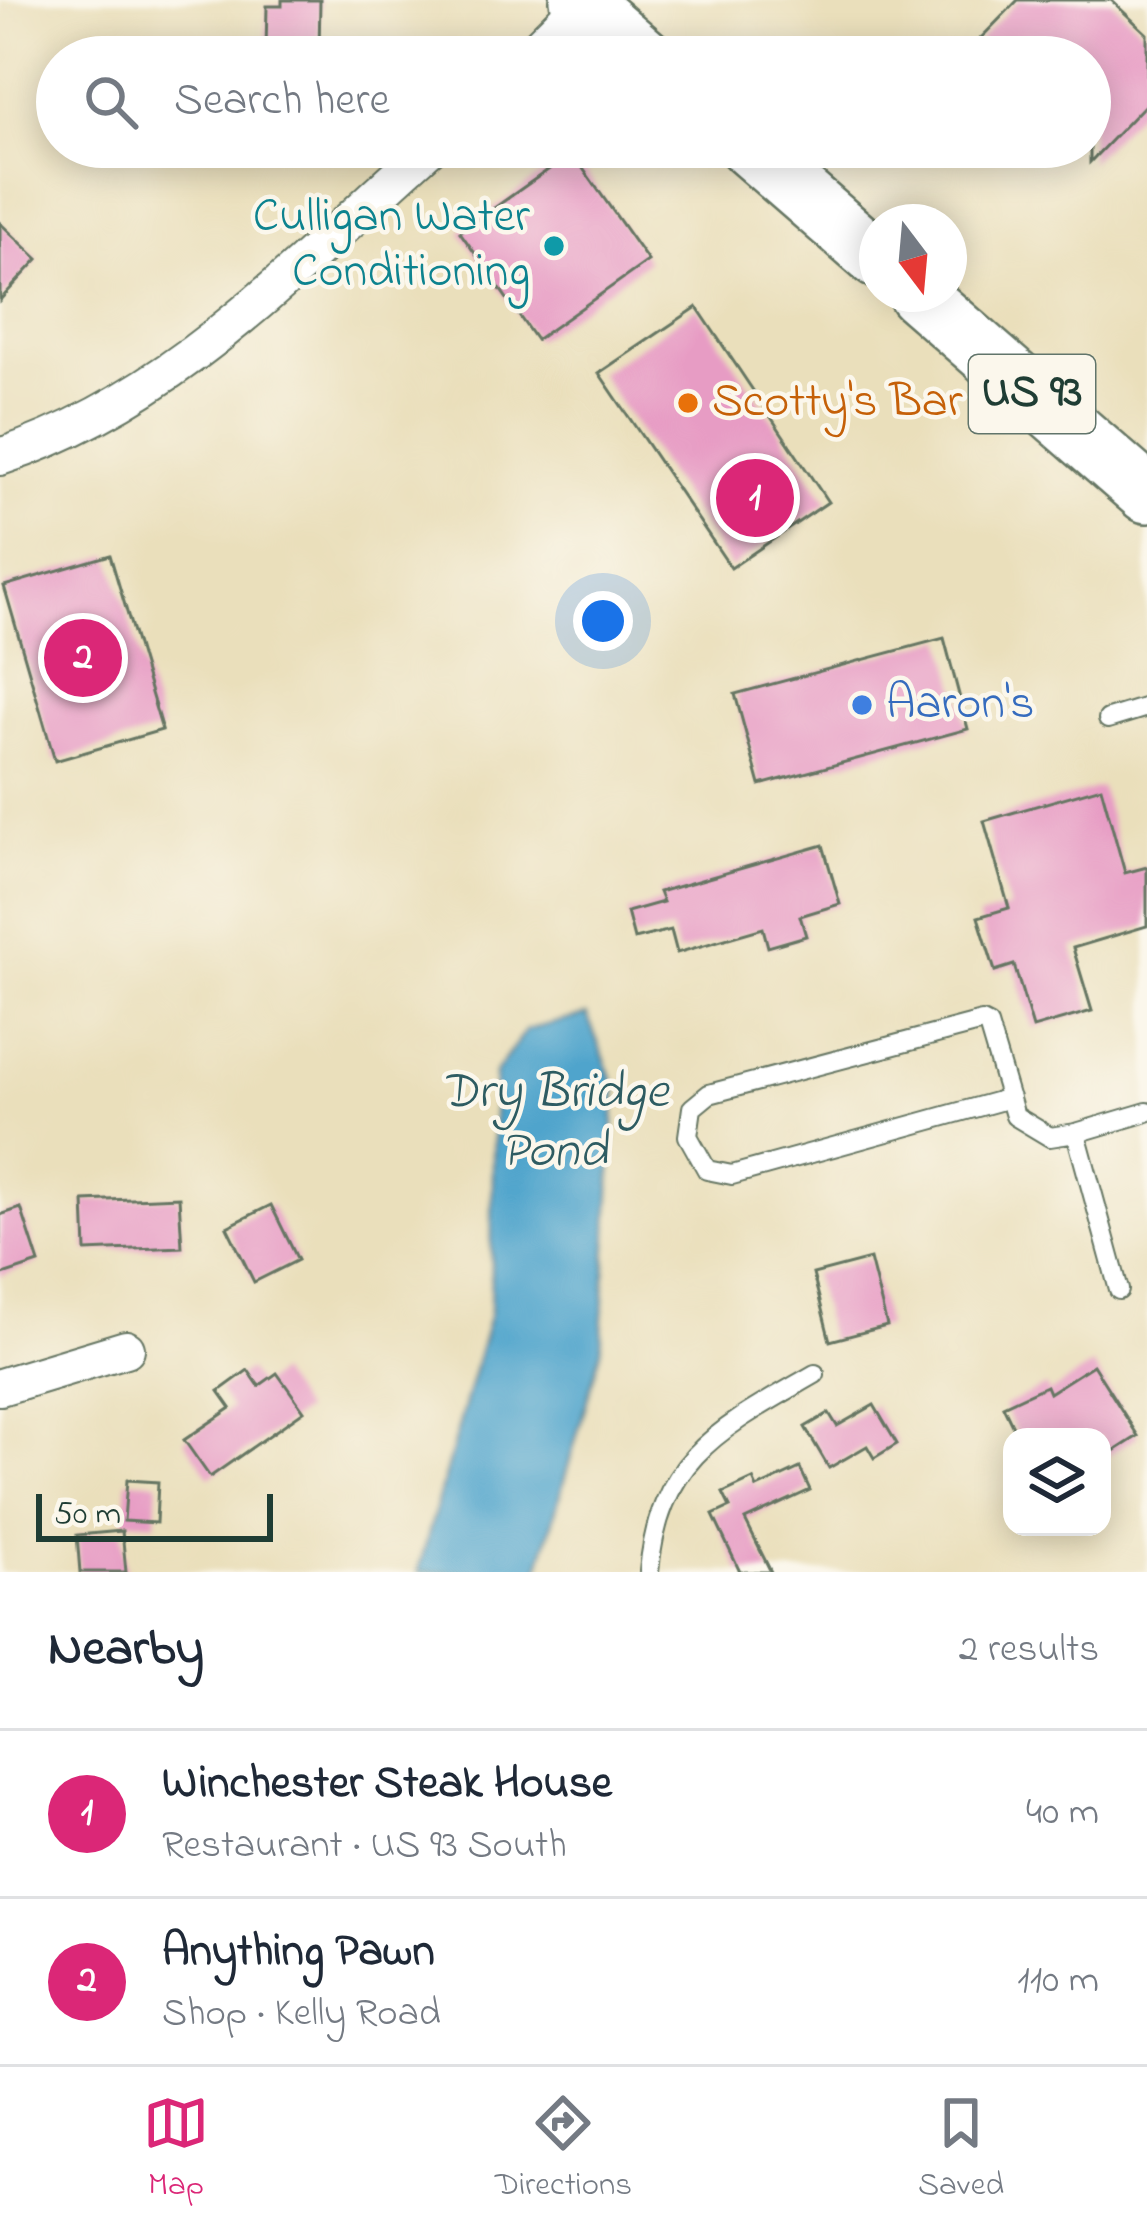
<!DOCTYPE html>
<html lang="en">
<head>
<meta charset="utf-8">
<style>
	body { margin:0; font-family:"Indie Flower",sans-serif; background:#f6f6f7; color:#1f2937 }
	.controls { position:absolute; right:36px; bottom:36px; display:grid; overflow:hidden; border-radius:24px; box-shadow:0 6px 30px #0003 }
	.controls button { width:108px; height:108px; display:grid; place-items:center; padding:0; border:0; border-bottom:3px solid #e0e1e3; background:#fff; color:#1f2937; font:60px sans-serif }
	.compass { position:absolute; left:859px; top:204px; width:108px; height:108px; border-radius:50%; background:#fff; box-shadow:0 6px 30px #0003; rotate:164deg }
	.scale { position:absolute; left:36px; bottom:30px; width:237px; box-sizing:border-box; padding-left:12px; border:6px solid #1f3d34; border-top:0; font-size:33px; line-height:42px; white-space:nowrap; color:#1f3d34; -webkit-text-stroke:9px #fbf7ec; paint-order:stroke }
	.you { position:absolute; left:603px; top:621px; width:42px; height:42px; margin:-30px; border:9px solid #fff; border-radius:50%; background:#1a73e8; box-shadow:0 0 0 18px #1a73e833 }
	.badge { display:grid; place-items:center; width:78px; height:78px; border-radius:50%; background:#db2777; color:#fff; font-size:39px; font-weight:700 }
	.pin { position:absolute; translate:-50% -50%; border:6px solid #fff; box-shadow:0 3px 12px #0006 }
	.list { margin:0; padding:0; list-style:none }
	h2 { display:flex; justify-content:space-between; align-items:center; height:156px; margin:0; padding:0 48px; font-size:51px }
	h2 small { font-size:39px; font-weight:400; color:#747a83 }
	.list li { display:grid; grid-template-columns:78px 1fr auto; gap:36px; align-items:center; box-sizing:border-box; height:168px; padding:0 48px; border-top:3px solid #e0e1e3 }
	.list b { display:block; font-size:45px; white-space:nowrap }
	.list p { margin:0; font-size:39px; white-space:nowrap; color:#747a83 }
	.list em { font-size:39px; font-style:normal; color:#747a83 }
	.icon { flex:none; width:66px; height:66px; fill:none; stroke:currentColor; stroke-width:2; stroke-linecap:round; stroke-linejoin:round }
	.map { position:relative; flex:none; width:1147px; height:1572px; overflow:hidden }
	.search { position:absolute; background:#fff; box-shadow:0 6px 30px #0003; left:36px; right:36px; top:36px; height:132px; display:flex; align-items:center; gap:30px; box-sizing:border-box; padding:0 42px; border-radius:66px; color:#747a83; font-size:45px }
	.sheet { height:492px; background:#fff }
	nav { display:flex; justify-content:space-around; align-items:center; box-sizing:border-box; height:168px; border-top:3px solid #e0e1e3; background:#fff; font-size:33px; color:#747a83 }
	nav a { display:grid; justify-items:center; gap:6px }
	nav .on { color:#db2777 }
	.map>svg:first-child { display:block }
	.water { fill:#50a4cc; stroke:#387080; stroke-width:3 }
	.building { fill:#e79cc4 }
	.lines { fill:none; stroke-linecap:round; stroke-linejoin:round }
	.lane-casing { stroke:#667663; stroke-width:22 }
	.street-casing { stroke:#667663; stroke-width:40 }
	.primary-casing { stroke:#667663; stroke-width:62 }
	.lane { stroke:#fff; stroke-width:18 }
	.street { stroke:#fff; stroke-width:36 }
	.primary { stroke:#fff; stroke-width:57 }
	.culture-dot { fill:#0f9aa8; stroke:#fbf7ec; stroke-width:4.5 }
	.food-dot { fill:#e8710a; stroke:#fbf7ec; stroke-width:4.5 }
	.shop-dot { fill:#3f7fe0; stroke:#fbf7ec; stroke-width:4.5 }
	.labels { text-anchor:middle; dominant-baseline:central; stroke-width:9; stroke-linejoin:round; paint-order:stroke }
	.shield { fill:#fbf7ec; stroke:#61756b; stroke-width:3 }
	.shield-label { font-size:45px; font-weight:bold; fill:#1f3d34 }
	.culture-label { font-size:48px; fill:#0d838f; stroke:#fbf7ec; text-anchor:end }
	.food-label { font-size:48px; fill:#c56008; stroke:#fbf7ec; text-anchor:start }
	.shop-label { font-size:48px; fill:#366cbe; stroke:#fbf7ec; text-anchor:start }
	.water-label { font-size:51px; font-style:italic; fill:#2e5c62; stroke:#fbf7ec }
</style>
</head>
<body>
<div class="map">
<svg width="1147" height="1572" viewBox="0 0 1147 1572">
	<rect width="100%" height="100%" fill="#fbf7ec"/>
	<filter id="ink" filterUnits="userSpaceOnUse"><feTurbulence type="fractalNoise" baseFrequency=".00833" numOctaves="2"/><feDisplacementMap in="SourceGraphic" scale="24" xChannelSelector="R" yChannelSelector="G"/><feConvolveMatrix kernelMatrix="1 2 1 2 8 2 1 2 1" color-interpolation-filters="sRGB"/></filter>
	<filter id="wash" filterUnits="userSpaceOnUse"><feTurbulence type="fractalNoise" baseFrequency=".004" numOctaves="4" result="noise"/><feDisplacementMap in="SourceGraphic" scale="48" xChannelSelector="R" yChannelSelector="G"/><feGaussianBlur stdDeviation="2.7" result="paint"/><feColorMatrix in="noise" values="0 0 0 0 0 0 0 0 0 0 0 0 0 0 0 0 0 1.4 0 .05"/><feComposite in="paint" operator="in"/></filter>
	<g filter="url(#wash)">
		<rect width="100%" height="100%" fill="#eadfbb"/>
		<!-- water -->
		<path class="water" d="M587,1015L616,1088L601,1351L538,1572H418L490,1313L495,1073L526,1030Z"/>
		<g id="blocks">
			<!-- building -->
			<g class="building">
				<path d="M282,0H320L319,50L266,49L267,6H282Z"/>
				<path d="M1018,0H1111L1147,34V103L1090,162V57H996L979,40Z"/>
				<path d="M572,153L648,261L536,340L460,232Z"/>
				<path d="M0,223L38,259L0,300Z"/>
				<path d="M697,307L828,502L731,568L599,373Z"/>
				<path d="M110,555L162,730L55,761L4,586Z"/>
				<path d="M944,638L968,729L760,785L735,694Z"/>
				<path d="M1101,787L1125,873L1147,867V926L1073,948L1092,1011L1033,1028L1014,965L995,971L978,917L1009,908L984,821Z"/>
				<path d="M823,845L840,904L800,916L806,936L768,947L763,928L677,953L671,930L634,939L627,912L663,902L659,892Z"/>
				<path d="M179,1197L182,1247L86,1251L84,1201Z"/>
				<path d="M271,1205L298,1260L254,1282L227,1227Z"/>
				<path d="M21,1208L39,1263L0,1276V1215Z"/>
				<path d="M870,1259L887,1326L830,1341L813,1274Z"/>
				<path d="M1093,1365L1138,1436L1102,1459V1437H1018L1003,1406L1046,1386L1049,1393Z"/>
				<path d="M248,1370L259,1386L277,1373L304,1411L210,1477L184,1440L231,1408L219,1391Z"/>
				<path d="M874,1405L897,1444L874,1458L867,1446L829,1468L805,1427L829,1413L837,1426Z"/>
				<path d="M800,1468L810,1490L745,1520L771,1572H740L713,1515L730,1507L723,1493L753,1479L757,1488Z"/>
				<path d="M127,1480L158,1482L156,1523L124,1521Z"/>
				<path d="M122,1531L126,1572H80L77,1535Z"/>
			</g>
		</g>
	</g>
	<g filter="url(#ink)">
		<use href="#blocks" fill-opacity="0" stroke="#667663" stroke-width="3"/>
		<g class="lines">
			<defs>
				<g id="lane">
					<path d="M1108,719L1147,707"/>
					<path d="M1010,1098L732,1175L707,1170L688,1136L692,1108L709,1094L982,1022L988,1025L1015,1116L1050,1137L1076,1133"/>
					<path d="M1119,1290L1076,1133L1147,1112"/>
					<path d="M649,1572C659,1456 722,1428 815,1374"/>
				</g>
				<g id="street">
					<path d="M528,57L585,0"/>
					<path d="M0,457C174,400 297,265 430,147"/>
					<path d="M0,1387L126,1349"/>
				</g>
				<g id="primary">
					<path d="M579,0L645,57"/>
					<path d="M748,147L877,259"/>
					<path d="M917,294L1147,494"/>
				</g>
			</defs>
			<!-- lane casing -->
			<use href="#lane" class="lane-casing"/>
			<!-- street casing -->
			<use href="#street" class="street-casing"/>
			<!-- primary casing -->
			<use href="#primary" class="primary-casing"/>
			<!-- lane -->
			<use href="#lane" class="lane"/>
			<!-- street -->
			<use href="#street" class="street"/>
			<!-- primary -->
			<use href="#primary" class="primary"/>
		</g>
	</g>
	<!-- markers -->
	<circle class="culture-dot" cx="554" cy="246" r="12"/>
	<circle class="food-dot" cx="688" cy="403" r="12"/>
	<circle class="shop-dot" cx="862" cy="705" r="12"/>
	<g class="labels">
		<!-- shield labels -->
		<rect class="shield" x="969" y="355" width="126" height="78" rx="9"/>
		<g class="shield-label">
			<text x="1032" y="394">US 93</text>
		</g>
		<!-- culture labels -->
		<g class="culture-label">
			<text x="530" y="218">Culligan Water<tspan x="530" dy="55">Conditioning</tspan></text>
		</g>
		<!-- food labels -->
		<g class="food-label">
			<text x="712" y="403">Scotty's Bar</text>
		</g>
		<!-- shop labels -->
		<g class="shop-label">
			<text x="886" y="705">Aaron's</text>
		</g>
		<!-- water labels -->
		<g class="water-label">
			<text x="554" y="1093">Dry Bridge<tspan x="554" dy="59">Pond</tspan></text>
		</g>
	</g>
</svg>
<div class="controls">
<button><svg class="icon" aria-label="layers" viewBox="0 0 24 24"><path d="M12 4l9 5-9 5-9-5zM3 14l9 5 9-5"/></svg></button>
</div>
<svg class="compass" viewBox="-18 -18 36 36"><path d="M0-13l5 13h-10z" fill="#e53935"/><path d="M0 13l5-13h-10z" fill="#747a83"/></svg>
<div class="scale">50 m</div>
<div class="you"></div>
<div class="pin badge" style="left:755px;top:498px">1</div>
<div class="pin badge" style="left:83px;top:658px">2</div>
<div class="search"><svg class="icon" aria-label="search" viewBox="0 0 24 24"><circle cx="10" cy="10" r="6"/><path d="M15 15l6 6"/></svg>Search here</div>
</div>
<section class="sheet">
<h2>Nearby<small>2 results</small></h2>
<ul class="list">
<li><span class="badge">1</span><div><b>Winchester Steak House</b><p>Restaurant · US 93 South</p></div><em>40 m</em></li>
<li><span class="badge">2</span><div><b>Anything Pawn</b><p>Shop · Kelly Road</p></div><em>110 m</em></li>
</ul>
</section>
<nav>
<a class="on"><svg class="icon" aria-label="map" viewBox="0 0 24 24"><path d="M3 6l6-2 6 2 6-2v14l-6 2-6-2-6 2zM9 4v14M15 6v14"/></svg>Map</a>
<a><svg class="icon" aria-label="directions" viewBox="0 0 24 24"><path d="M12 3l9 9-9 9-9-9zM9 14v-3h6M13 9l2 2-2 2"/></svg>Directions</a>
<a><svg class="icon" aria-label="saved" viewBox="0 0 24 24"><path d="M7 4h10v16l-5-4-5 4z"/></svg>Saved</a>
</nav>
</body>
</html>
